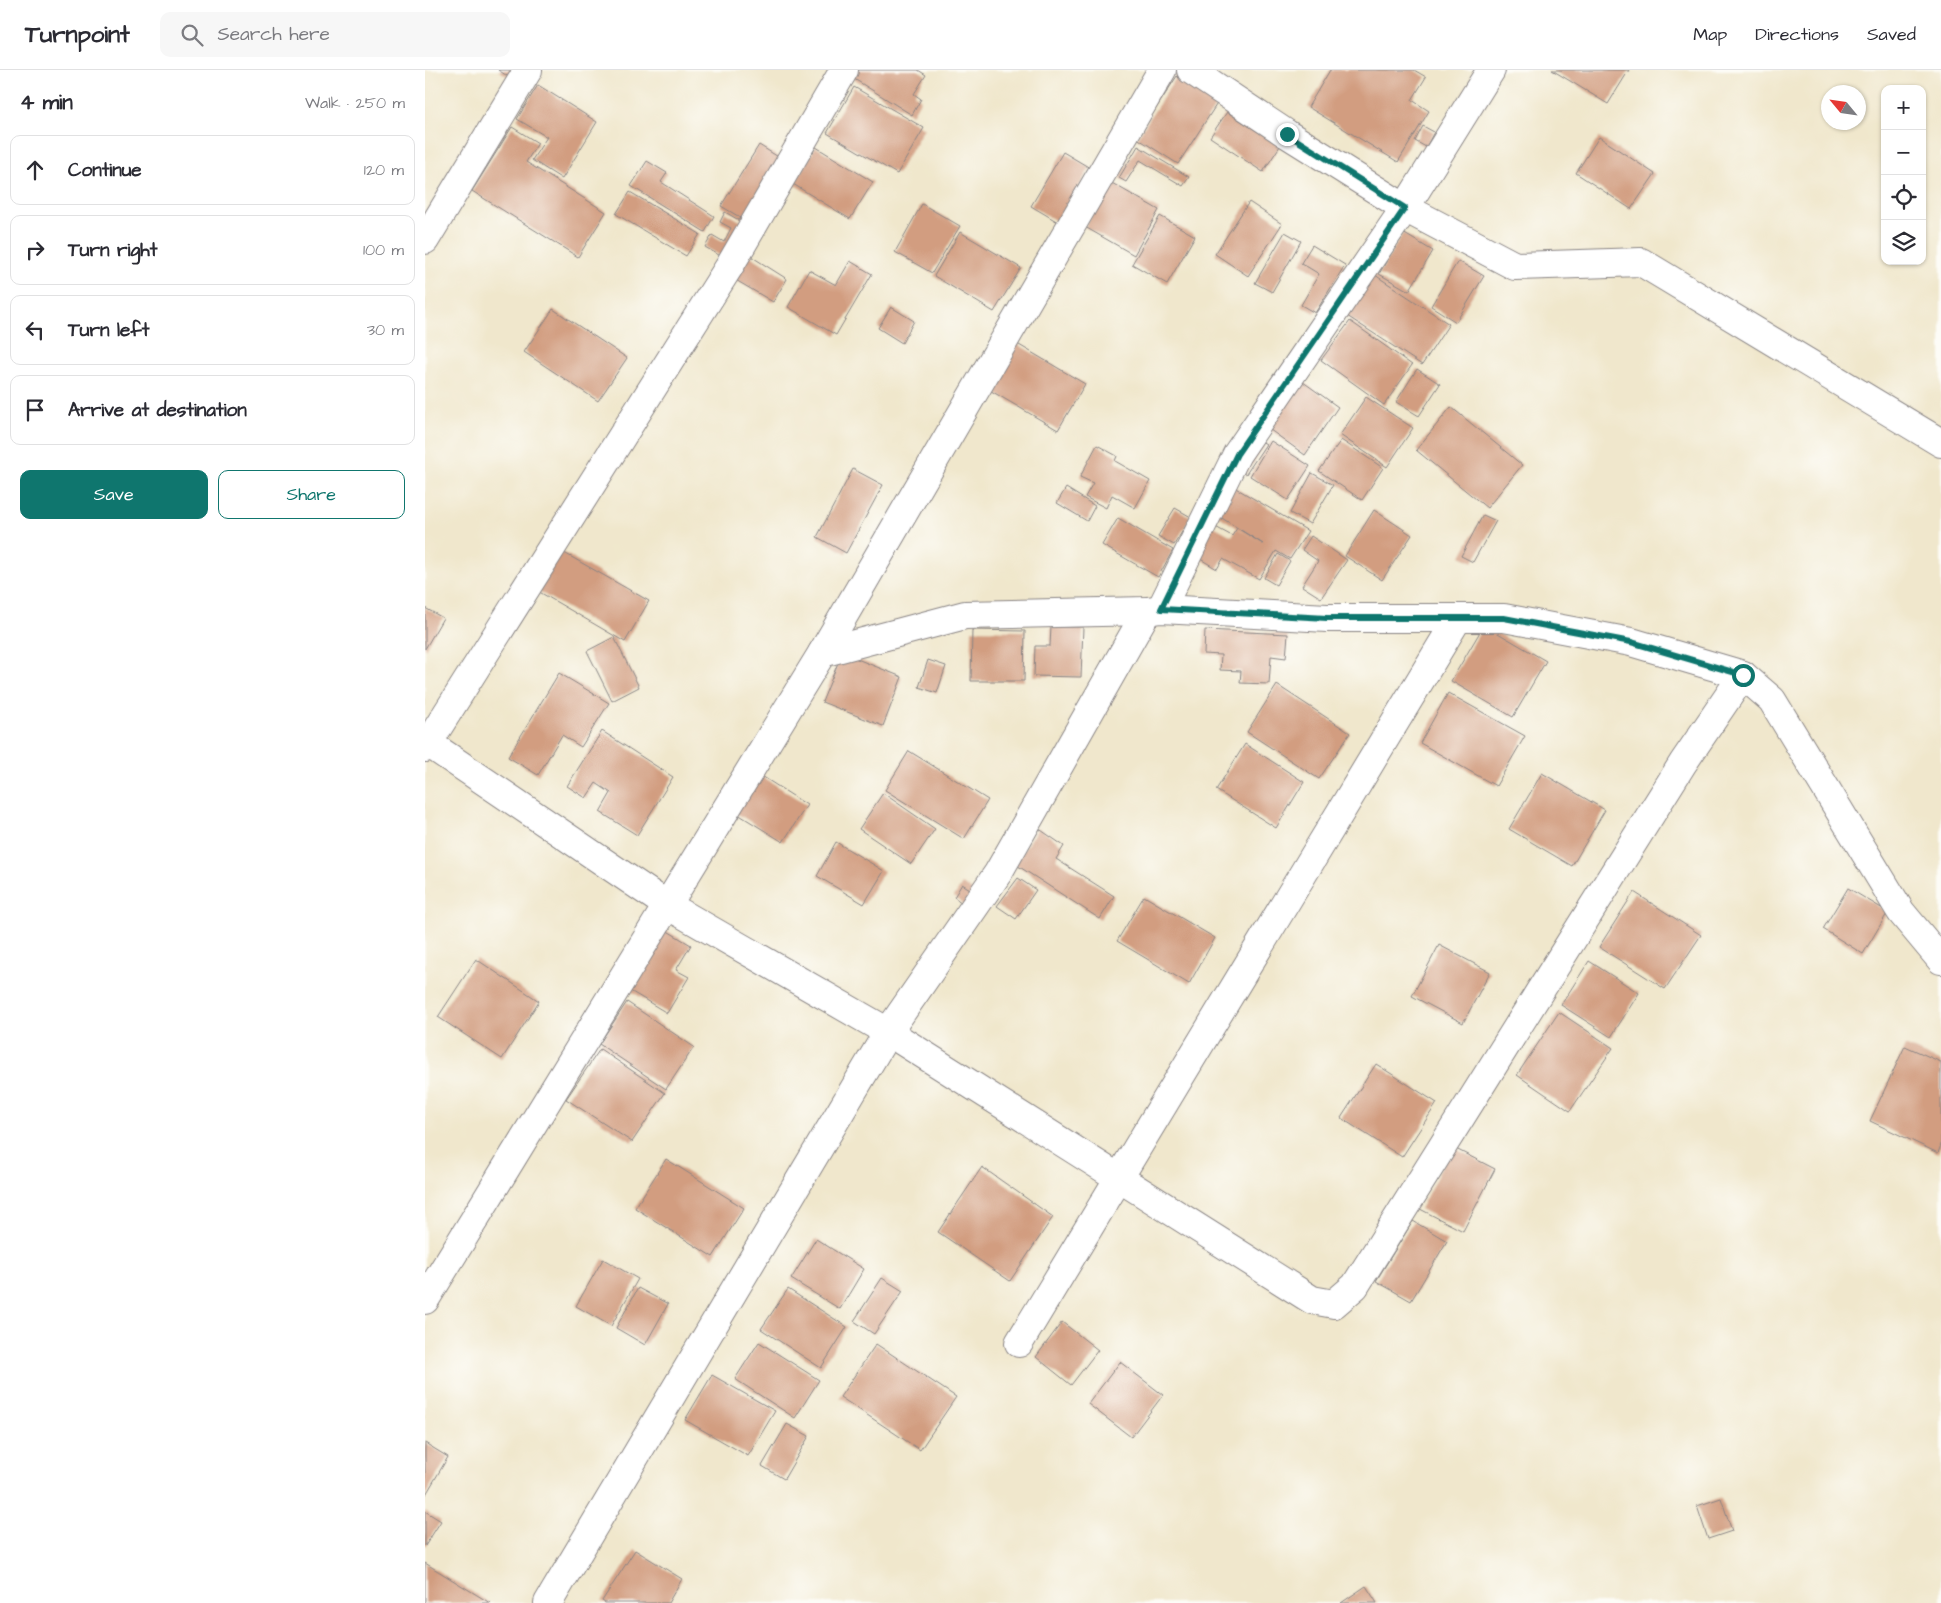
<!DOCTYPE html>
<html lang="en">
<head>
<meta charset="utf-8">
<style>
	body { margin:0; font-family:"Architects Daughter",sans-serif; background:#f7f7f7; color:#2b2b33 }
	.controls { position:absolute; right:15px; top:15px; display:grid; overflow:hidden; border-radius:10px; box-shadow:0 1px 4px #0004 }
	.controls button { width:45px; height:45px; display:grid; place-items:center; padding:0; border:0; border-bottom:1px solid #e1e1e2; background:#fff; color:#2b2b33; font:25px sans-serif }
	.compass { position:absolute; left:1396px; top:15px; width:45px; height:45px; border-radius:50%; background:#fff; box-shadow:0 1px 4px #0004; rotate:299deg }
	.stop { position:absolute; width:15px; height:15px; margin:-11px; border:4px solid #0f766e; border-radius:50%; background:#fff }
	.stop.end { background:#0f766e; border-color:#fff; box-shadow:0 1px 5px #0008 }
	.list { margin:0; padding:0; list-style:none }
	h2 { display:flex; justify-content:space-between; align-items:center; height:65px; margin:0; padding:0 20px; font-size:21px }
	h2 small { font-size:16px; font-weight:400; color:#7c7c81 }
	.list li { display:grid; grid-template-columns:32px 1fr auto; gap:15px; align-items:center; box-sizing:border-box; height:70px; margin:0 10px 10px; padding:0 10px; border:1px solid #e1e1e2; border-radius:10px }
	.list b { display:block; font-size:19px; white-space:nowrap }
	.list em { font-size:16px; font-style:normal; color:#7c7c81 }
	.actions { display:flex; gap:10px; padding:15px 20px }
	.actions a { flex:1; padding:11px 0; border:1px solid #0f766e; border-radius:10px; text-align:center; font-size:18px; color:#0f766e }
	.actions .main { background:#0f766e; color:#fff }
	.icon { flex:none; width:28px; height:28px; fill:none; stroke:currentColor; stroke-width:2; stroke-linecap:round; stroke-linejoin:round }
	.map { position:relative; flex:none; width:1516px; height:1533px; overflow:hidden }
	header { display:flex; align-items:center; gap:30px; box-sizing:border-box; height:70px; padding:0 25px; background:#fff; border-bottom:1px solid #e1e1e2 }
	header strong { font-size:24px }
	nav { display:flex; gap:28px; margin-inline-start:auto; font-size:18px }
	.search { width:350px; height:45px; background:#f7f7f7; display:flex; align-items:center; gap:12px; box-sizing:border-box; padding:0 18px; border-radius:10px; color:#7c7c81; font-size:19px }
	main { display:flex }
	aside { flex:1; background:#fff }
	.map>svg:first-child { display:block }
	.building { fill:#d29d80 }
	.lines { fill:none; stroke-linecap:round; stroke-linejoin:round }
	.street-casing { stroke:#898484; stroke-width:30 }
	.street { stroke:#fff; stroke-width:28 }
	.route { stroke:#0f766e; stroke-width:6 }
</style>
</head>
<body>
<header>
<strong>Turnpoint</strong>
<div class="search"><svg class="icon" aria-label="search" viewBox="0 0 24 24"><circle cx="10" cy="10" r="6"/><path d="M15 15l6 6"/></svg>Search here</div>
<nav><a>Map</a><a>Directions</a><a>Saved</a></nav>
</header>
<main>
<aside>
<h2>4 min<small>Walk · 250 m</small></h2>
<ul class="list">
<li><svg class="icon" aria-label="ahead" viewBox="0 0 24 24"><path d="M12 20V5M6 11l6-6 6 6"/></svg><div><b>Continue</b></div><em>120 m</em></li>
<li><svg class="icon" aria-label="right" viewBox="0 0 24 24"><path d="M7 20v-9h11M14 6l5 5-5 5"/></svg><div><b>Turn right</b></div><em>100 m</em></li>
<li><svg class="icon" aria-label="left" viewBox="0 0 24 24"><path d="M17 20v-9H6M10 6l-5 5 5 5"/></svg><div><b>Turn left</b></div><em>30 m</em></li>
<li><svg class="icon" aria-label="arrive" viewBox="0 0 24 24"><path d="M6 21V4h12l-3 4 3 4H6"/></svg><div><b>Arrive at destination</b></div></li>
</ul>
<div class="actions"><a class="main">Save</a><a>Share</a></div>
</aside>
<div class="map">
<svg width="1516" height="1533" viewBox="0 0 1516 1533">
	<rect width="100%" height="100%" fill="#fdfcf7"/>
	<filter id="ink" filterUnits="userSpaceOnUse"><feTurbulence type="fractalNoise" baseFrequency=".02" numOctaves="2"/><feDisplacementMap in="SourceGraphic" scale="10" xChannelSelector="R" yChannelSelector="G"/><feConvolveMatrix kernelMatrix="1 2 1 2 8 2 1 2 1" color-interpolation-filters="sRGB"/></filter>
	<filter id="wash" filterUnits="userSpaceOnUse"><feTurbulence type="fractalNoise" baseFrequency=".0096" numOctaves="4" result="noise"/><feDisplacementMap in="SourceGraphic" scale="20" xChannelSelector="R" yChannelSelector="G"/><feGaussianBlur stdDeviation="1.12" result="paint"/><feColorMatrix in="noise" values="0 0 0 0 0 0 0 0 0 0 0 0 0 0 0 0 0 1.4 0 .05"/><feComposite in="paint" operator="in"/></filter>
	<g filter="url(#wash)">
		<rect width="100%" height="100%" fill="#f0e7cc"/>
		<g id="blocks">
			<!-- building -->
			<g class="building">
				<path d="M73,0H88L84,7Z"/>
				<path d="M430,0H493L501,5L489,24L496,29L487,45L426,7Z"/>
				<path d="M905,0H989L1001,7L987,30L1004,41L973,92L883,37Z"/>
				<path d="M1127,0H1204L1183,34Z"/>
				<path d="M752,6L793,32L753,94L712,68Z"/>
				<path d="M113,15L172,52L137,109L107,90L122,67L92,49Z"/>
				<path d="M429,17L499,58L472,104L402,63Z"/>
				<path d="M802,42L855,76L838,102L785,67Z"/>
				<path d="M998,56L1009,62L1001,77L990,71Z"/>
				<path d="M87,57L113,73L101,92L181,142L153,187L47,121Z"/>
				<path d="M1174,67L1230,104L1206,139L1151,103Z"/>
				<path d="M334,75L355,88L318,149L296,136Z"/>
				<path d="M713,76L764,107L758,116L715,90L701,112L694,108Z"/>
				<path d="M391,77L448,112L425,149L368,114Z"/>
				<path d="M638,82L665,98L633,152L606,136Z"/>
				<path d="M222,91L242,103L236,112L289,146L280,162L206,116Z"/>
				<path d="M685,112L734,140L709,185L660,157Z"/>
				<path d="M205,122L275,164L261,186L191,144Z"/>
				<path d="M824,132L857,154L823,206L790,184Z"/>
				<path d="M497,134L535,156L507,203L470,182Z"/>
				<path d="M300,142L319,153L299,188L280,177L287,165L299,172L306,158L295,152Z"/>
				<path d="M735,146L770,166L742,214L707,194Z"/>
				<path d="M535,162L596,198L569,242L509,206Z"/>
				<path d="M860,162L876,171L847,222L830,213Z"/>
				<path d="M978,163L1008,181L984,221L954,204Z"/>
				<path d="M887,175L920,195L890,243L876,235L894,204L876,193Z"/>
				<path d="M324,185L362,209L348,232L309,209Z"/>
				<path d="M425,191L447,204L411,265L363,237L384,200L411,215Z"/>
				<path d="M1033,191L1059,206L1031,252L1006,236Z"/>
				<path d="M947,203L1024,254L997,295L919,244Z"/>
				<path d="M466,237L489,251L477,273L453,258Z"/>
				<path d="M128,239L202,288L173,331L99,282Z"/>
				<path d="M925,251L987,295L959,335L896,290Z"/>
				<path d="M589,272L660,314L633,360L561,318Z"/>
				<path d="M992,299L1015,314L994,346L971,332Z"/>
				<path d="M874,309L913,337L880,385L841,357Z"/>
				<path d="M941,327L988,358L962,397L915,365Z"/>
				<path d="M1026,337L1097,395L1062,438L991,380Z"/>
				<path d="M833,369L841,374L821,404L813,399Z"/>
				<path d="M916,370L958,398L937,430L894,401Z"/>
				<path d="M846,371L885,396L863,430L825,406Z"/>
				<path d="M672,375L692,386L690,391L725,411L710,438L687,425L681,438L660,427L668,413L655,407Z"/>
				<path d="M428,399L458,415L421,483L392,467Z"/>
				<path d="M887,403L908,415L885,454L865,443Z"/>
				<path d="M809,417L883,461L865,489L851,481L834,509L798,489L792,499L767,484L785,454L807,466L812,458L838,474L792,445Z"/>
				<path d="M641,418L670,436L662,451L632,433Z"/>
				<path d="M750,438L766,447L749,475L733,466Z"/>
				<path d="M949,440L987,465L957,510L920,486Z"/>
				<path d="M1058,445L1071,451L1048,492L1036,486Z"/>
				<path d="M693,448L748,480L733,507L677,475Z"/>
				<path d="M886,466L922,490L896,528L877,516L893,491L877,480Z"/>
				<path d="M134,480L224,531L200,572L111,520Z"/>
				<path d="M853,484L865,491L851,515L839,508Z"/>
				<path d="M0,538L18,548L0,579Z"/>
				<path d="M1059,555L1121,591L1088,647L1026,611Z"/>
				<path d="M626,557H658L656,607L609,606L610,576H625Z"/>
				<path d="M547,560L600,561L599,611H546Z"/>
				<path d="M780,560L863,564L861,588L846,586L844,614L815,613L816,601L795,600L796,585L779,584Z"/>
				<path d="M189,567L214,617L187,631L162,581Z"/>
				<path d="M417,583L477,607L458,656L397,632Z"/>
				<path d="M503,590L521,596L512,623L494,617Z"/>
				<path d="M134,603L184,633L156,677L137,665L113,705L83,687Z"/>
				<path d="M852,615L925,663L894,709L822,662Z"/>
				<path d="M1023,623L1100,666L1071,716L995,673Z"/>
				<path d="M177,661L248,707L212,765L175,742L186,723L171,713L161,728L142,716Z"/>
				<path d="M820,674L879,712L851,758L791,720Z"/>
				<path d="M484,681L563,730L539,769L460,720Z"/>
				<path d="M332,703L382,735L358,772L308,741Z"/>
				<path d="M1117,703L1180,740L1147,796L1084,759Z"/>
				<path d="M458,723L510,759L486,794L434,759Z"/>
				<path d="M613,758L639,776L631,789L689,826L675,849L590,794Z"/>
				<path d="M411,772L459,801L439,834L392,806Z"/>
				<path d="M593,808L611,820L591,849L572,836Z"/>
				<path d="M537,814L550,822L541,836L529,827Z"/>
				<path d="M1423,818L1463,842L1438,884L1398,859Z"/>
				<path d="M1209,822L1276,865L1240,919L1174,877Z"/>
				<path d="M719,826L790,868L764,914L692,871Z"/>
				<path d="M234,856L266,875L251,900L264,907L242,943L197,916Z"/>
				<path d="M1014,875L1065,902L1038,953L987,926Z"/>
				<path d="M51,889L114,931L77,989L13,947Z"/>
				<path d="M1164,891L1214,923L1186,967L1136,935Z"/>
				<path d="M202,932L269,977L241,1019L174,974Z"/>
				<path d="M1134,942L1188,978L1145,1041L1092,1005Z"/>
				<path d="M1480,976L1516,992V1075L1513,1083L1445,1051Z"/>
				<path d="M175,979L240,1023L207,1072L141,1029Z"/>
				<path d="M951,994L1012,1033L977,1087L916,1048Z"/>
				<path d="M1027,1077L1070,1099L1038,1161L995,1139Z"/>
				<path d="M241,1089L319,1138L288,1187L210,1138Z"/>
				<path d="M557,1097L628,1147L585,1211L513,1162Z"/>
				<path d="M988,1151L1022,1171L986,1231L951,1211Z"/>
				<path d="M391,1169L439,1199L415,1239L366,1209Z"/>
				<path d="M178,1189L213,1209L186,1256L151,1236Z"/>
				<path d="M457,1208L478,1221L449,1264L429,1251Z"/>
				<path d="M213,1218L243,1234L220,1275L191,1258Z"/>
				<path d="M363,1219L422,1257L396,1298L336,1259Z"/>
				<path d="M637,1252L673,1280L646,1315L611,1287Z"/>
				<path d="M334,1272L394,1310L370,1348L310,1309Z"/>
				<path d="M451,1274L531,1327L495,1380L415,1327Z"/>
				<path d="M695,1292L738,1325L706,1367L663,1334Z"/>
				<path d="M287,1305L350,1341L323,1386L260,1350Z"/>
				<path d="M362,1354L384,1366L359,1409L337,1396Z"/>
				<path d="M0,1373L23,1387L0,1426Z"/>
				<path d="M1296,1428L1307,1461L1283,1469L1272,1436Z"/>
				<path d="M0,1441L16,1451L0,1476Z"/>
				<path d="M210,1480L257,1509L243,1533H180L177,1531Z"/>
				<path d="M0,1493L65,1533H0Z"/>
				<path d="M941,1516L952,1533H916Z"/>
			</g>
		</g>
	</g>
	<g filter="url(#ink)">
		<use href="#blocks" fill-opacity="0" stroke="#898484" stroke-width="1"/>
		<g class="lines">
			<defs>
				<g id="street">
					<path d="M766,0L862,64L980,138L1090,196L1216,192L1516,373"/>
					<path d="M0,170L103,0"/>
					<path d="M736,539L812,384L980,138L1066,0"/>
					<path d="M397,583L540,545L722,541L736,539L902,548H1079L1206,572L1318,605L1347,630L1476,842L1516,890"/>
					<path d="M0,671L242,835L463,962L887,1230L909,1234L930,1216L1258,693L1318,605"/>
					<path d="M0,678L304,197L419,0"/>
					<path d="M0,1230L397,583L737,0"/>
					<path d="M594,1273L1033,548"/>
					<path d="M123,1533L463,962L573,803L722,541"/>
				</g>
			</defs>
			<!-- street casing -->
			<use href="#street" class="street-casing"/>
			<!-- street -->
			<use href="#street" class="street"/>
		</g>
	</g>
	<g class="lines" filter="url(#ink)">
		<!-- route -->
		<path class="route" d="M862,64L980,138L812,384L736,539L902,548H1079L1206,572L1318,605"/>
	</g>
</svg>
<div class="controls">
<button>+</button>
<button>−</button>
<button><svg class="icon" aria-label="locate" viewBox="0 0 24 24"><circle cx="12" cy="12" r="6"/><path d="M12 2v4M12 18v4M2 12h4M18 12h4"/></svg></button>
<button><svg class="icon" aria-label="layers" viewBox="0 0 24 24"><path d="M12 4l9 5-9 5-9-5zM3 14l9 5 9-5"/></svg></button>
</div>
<svg class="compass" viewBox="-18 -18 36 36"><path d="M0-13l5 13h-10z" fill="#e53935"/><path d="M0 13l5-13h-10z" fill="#7c7c81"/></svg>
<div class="stop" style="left:1318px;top:605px"></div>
<div class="stop end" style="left:862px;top:64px"></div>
</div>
</main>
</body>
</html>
